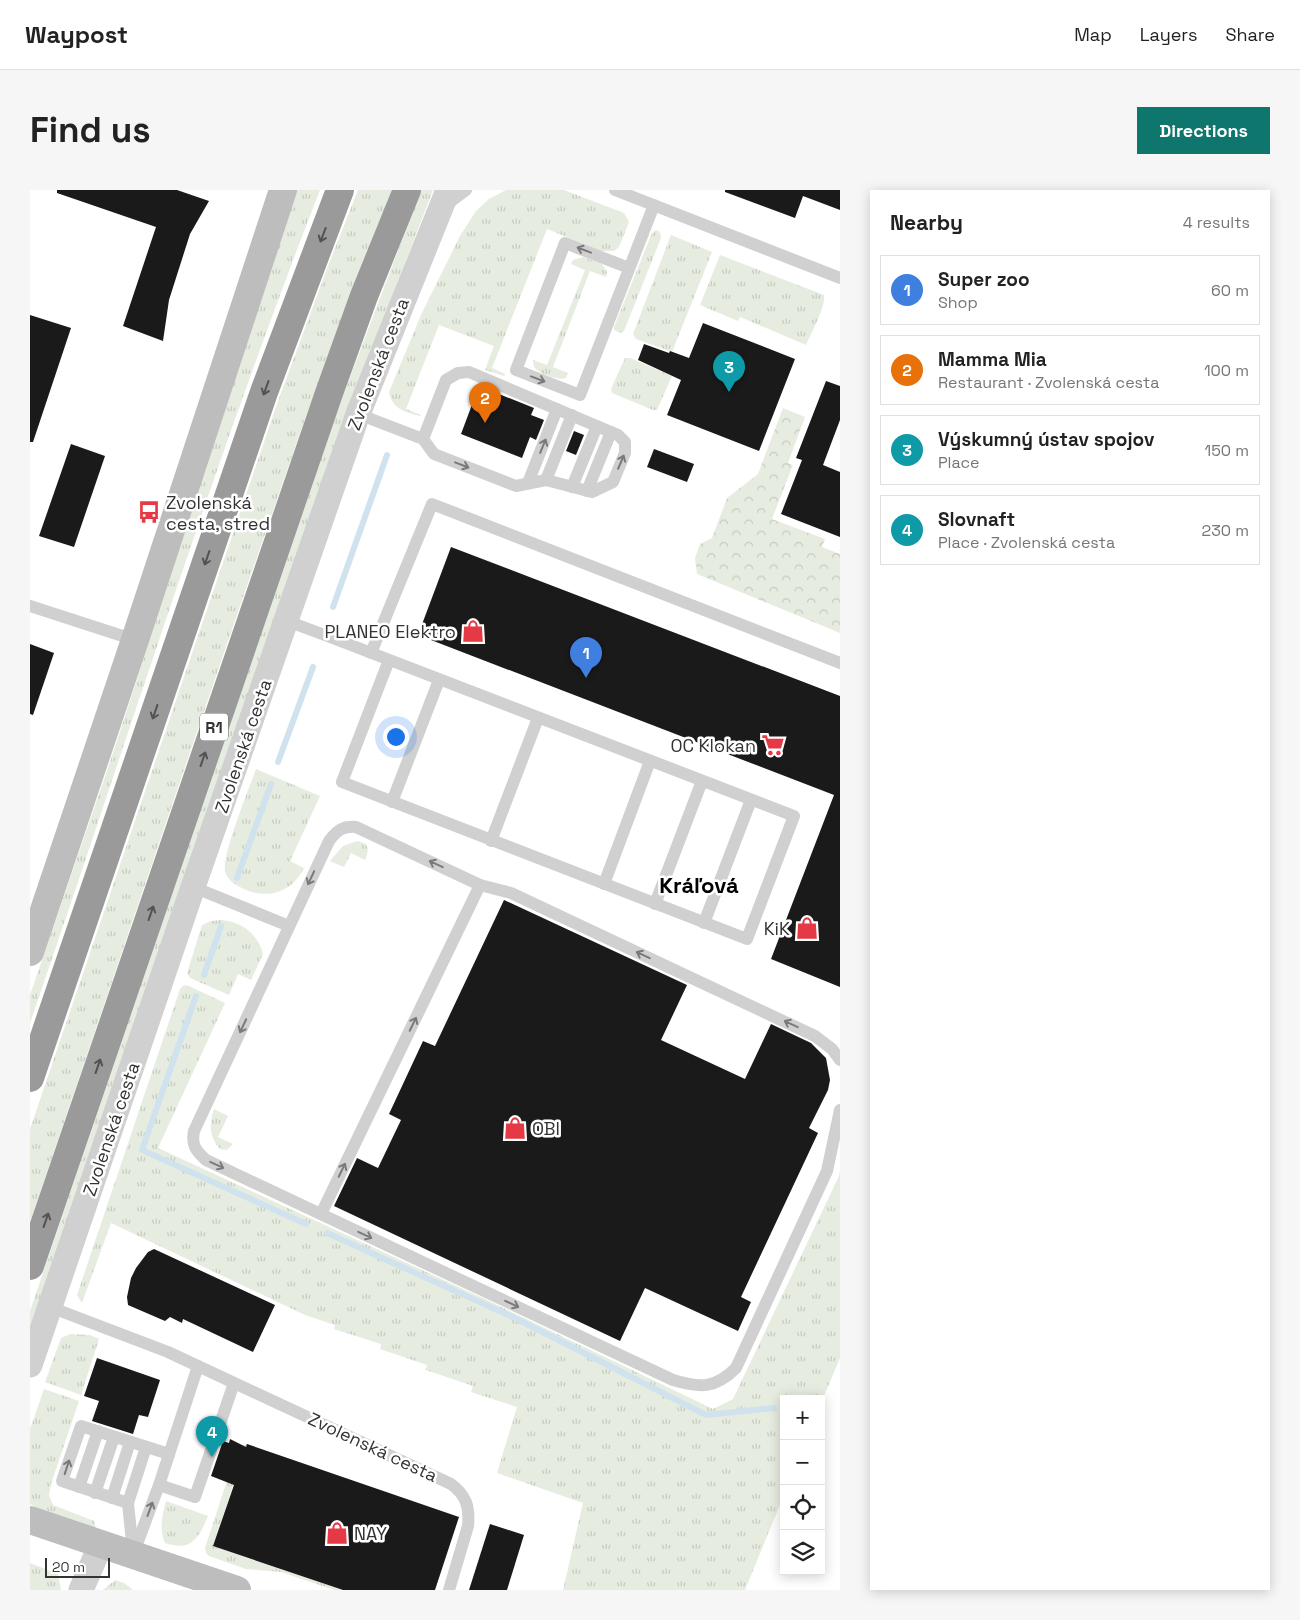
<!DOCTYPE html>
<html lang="en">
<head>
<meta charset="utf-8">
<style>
	body { margin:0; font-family:"Space Grotesk",sans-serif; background:#f6f6f6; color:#222 }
	.controls { position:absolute; right:15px; bottom:15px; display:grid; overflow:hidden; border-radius:0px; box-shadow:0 2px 12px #0003 }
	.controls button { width:45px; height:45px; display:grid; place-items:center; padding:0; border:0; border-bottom:1px solid #e0e0e0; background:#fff; color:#222; font:25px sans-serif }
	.scale { position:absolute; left:15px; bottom:12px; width:65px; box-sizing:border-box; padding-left:5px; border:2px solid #333; border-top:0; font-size:14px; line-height:18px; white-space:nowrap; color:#333; -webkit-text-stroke:4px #fff; paint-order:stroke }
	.you { position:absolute; left:365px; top:546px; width:18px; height:18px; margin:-12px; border:4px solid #fff; border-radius:50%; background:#1a73e8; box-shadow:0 0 0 8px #1a73e833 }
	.badge { display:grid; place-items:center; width:32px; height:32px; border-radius:50%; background:#0f766e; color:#fff; font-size:16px; font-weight:700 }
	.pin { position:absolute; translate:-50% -41px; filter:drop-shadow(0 1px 2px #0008) }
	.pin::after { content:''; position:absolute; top:26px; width:18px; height:15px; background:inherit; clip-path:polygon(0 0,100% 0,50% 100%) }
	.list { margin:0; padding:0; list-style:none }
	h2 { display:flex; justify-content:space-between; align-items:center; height:65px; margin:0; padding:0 20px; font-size:21px }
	h2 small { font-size:16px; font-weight:400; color:#767676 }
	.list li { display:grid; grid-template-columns:32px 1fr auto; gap:15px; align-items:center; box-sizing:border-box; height:70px; margin:0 10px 10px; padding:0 10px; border:1px solid #e0e0e0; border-radius:0px }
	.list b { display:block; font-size:19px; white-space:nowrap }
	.list p { margin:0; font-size:16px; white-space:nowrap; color:#767676 }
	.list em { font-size:16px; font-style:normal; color:#767676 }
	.icon { flex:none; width:28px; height:28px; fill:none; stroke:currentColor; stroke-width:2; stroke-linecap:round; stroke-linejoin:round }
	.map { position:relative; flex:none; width:810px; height:1400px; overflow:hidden; border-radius:0px }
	header { display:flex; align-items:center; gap:30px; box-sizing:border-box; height:70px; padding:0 25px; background:#fff; border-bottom:1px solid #e0e0e0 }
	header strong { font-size:24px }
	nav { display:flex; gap:28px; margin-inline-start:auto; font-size:18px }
	.intro { display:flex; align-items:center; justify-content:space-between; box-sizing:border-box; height:120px; padding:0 30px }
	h1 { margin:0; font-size:35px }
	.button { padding:12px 22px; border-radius:0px; background:#0f766e; color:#fff; font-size:18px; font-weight:700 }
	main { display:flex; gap:30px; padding:0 30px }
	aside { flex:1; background:#fff; border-radius:0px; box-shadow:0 2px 12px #0003 }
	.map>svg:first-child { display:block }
	.grass { fill:url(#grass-tufts) }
	.forest { fill:url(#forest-crowns) }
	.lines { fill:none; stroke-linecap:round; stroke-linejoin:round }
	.stream { stroke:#cfe2ee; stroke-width:6 }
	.building { fill:#1a1a1a }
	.lane { stroke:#d0d0d0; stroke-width:12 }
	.street { stroke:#d0d0d0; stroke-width:25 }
	.secondary { stroke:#bdbdbd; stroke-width:28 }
	.highway { stroke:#9a9a9a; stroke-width:28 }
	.oneway { stroke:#525252 }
	.oneway2 { stroke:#7a7a7a }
	.labels { text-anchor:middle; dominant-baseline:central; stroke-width:5; stroke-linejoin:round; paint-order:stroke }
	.shield { fill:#fff; stroke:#707070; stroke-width:1 }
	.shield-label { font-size:16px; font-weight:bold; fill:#333 }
	.street-label { font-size:18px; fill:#333; stroke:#fff }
	.poi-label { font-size:18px; fill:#333; stroke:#fff; text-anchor:start }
	.district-label { font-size:22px; font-weight:bold; fill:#000; stroke:#fff }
</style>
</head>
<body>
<header>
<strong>Waypost</strong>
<nav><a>Map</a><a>Layers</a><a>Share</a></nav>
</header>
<div class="intro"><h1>Find us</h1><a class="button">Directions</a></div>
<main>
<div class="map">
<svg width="810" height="1400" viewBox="0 0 810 1400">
	<defs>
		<pattern id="grass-tufts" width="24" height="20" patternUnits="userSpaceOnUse" patternTransform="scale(1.25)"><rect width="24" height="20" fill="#e6ecdf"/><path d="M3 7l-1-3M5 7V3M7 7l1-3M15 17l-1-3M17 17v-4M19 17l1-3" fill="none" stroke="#c6cbc0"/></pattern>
		<pattern id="forest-crowns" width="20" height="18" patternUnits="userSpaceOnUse" patternTransform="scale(1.25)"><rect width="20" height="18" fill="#e6ecdf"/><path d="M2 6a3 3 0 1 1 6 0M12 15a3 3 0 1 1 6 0" fill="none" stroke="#c6cbc0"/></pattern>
	</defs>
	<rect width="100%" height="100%" fill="#fff"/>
	<!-- grass -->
	<g class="grass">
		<path d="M267,0H290C183,274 96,555 0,833V805L81,569Z"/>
		<path d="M328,0H362L277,223L200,445L0,1032V939L248,211L298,76Z"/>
		<path d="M391,0H403L310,243L0,1147V1121L268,333L308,219Z"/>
		<path d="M476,0H534L594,23L599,32L589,57L584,61H571L517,39L462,178L475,184L474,186L455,180L464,156L409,135L376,219L391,225L390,226C375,222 362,219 359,202L391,125L430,46L446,21L459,9Z"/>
		<path d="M626,40L630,42L631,48L594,141L590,143L584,140V137L622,43Z"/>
		<path d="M641,45L682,62L642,162L606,149L603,144Z"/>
		<path d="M690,65L794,105C796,116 781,143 776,155L710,127L708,131L670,115Z"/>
		<path d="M553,67L572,74L577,82L576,87L560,81L523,177L538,183L536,188C530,191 509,184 505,178C503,176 504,173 503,170L517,175L555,80L541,74L543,70Z"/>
		<path d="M595,168H600L642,186L627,220H623L582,203L581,199Z"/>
		<path d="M226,579L290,606L260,671L274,678C262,703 235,711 210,697C204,694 196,688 195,681C192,664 219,599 226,579Z"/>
		<path d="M327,651C339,653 340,659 335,670L321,663L314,677L300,671L313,656Z"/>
		<path d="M192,730C212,732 228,744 233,764L221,790L208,784L199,805L160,788L157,783L172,735L181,731Z"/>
		<path d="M154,795L159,796L195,813L128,958L457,1110L683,1219L703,1209L809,986L810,981V1168L791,1213V1209H754V1305L715,1400H533L553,1313L467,1283L487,1217L441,1202L443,1196L396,1180L397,1175L350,1159L351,1154L304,1139L305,1135L275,1125L81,1033L52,1113L47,1105L150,799Z"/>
		<path d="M184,919L198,926L188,947L203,954L197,960L190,959C179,947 179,934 184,919Z"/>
		<path d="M40,1144L60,1145L69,1149L51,1205L15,1192L31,1148Z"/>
		<path d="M14,1199L49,1211L21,1294L19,1305L23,1315L64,1331L66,1339L13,1321L0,1314V1239Z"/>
		<path d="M217,1254L183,1356L313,1400H304L251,1382L216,1379L179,1366L176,1363L175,1358L206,1263L210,1256Z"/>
		<path d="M136,1311L178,1326C169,1348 161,1362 135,1353C129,1339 132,1326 136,1311Z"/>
		<path d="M0,1373L28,1384L31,1400H0Z"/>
		<path d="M85,1390L94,1393L103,1400H73Z"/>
	</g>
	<!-- forest -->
	<path class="forest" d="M753,218L775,227L758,273L763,275L742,329L795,349L792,357L810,364V443L667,384L665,368L670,354L682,348L697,308L728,284Z"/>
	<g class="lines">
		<!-- stream -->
		<g class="stream">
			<path d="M303,417L357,265"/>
			<path d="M248,572L283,477"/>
			<path d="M207,688L241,594"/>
			<path d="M174,785L191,736"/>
			<path d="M166,806L112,960L276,1034"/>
			<path d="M297,1043L487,1129L676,1225L744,1218"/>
		</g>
	</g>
	<!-- building -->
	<g class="building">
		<path d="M27,0H147L179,11L160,44L139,110L133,151L93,136L126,37L27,3Z"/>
		<path d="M695,0H810V20L773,6L765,28L695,2Z"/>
		<path d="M0,125L41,138L3,252H0Z"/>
		<path d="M673,133L765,169L729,261L637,225L651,190L608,170L614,154L639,163L640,161L659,168Z"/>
		<path d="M796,191L810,196V230L793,275L810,282V347L751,324L772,270L766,268Z"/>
		<path d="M449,196L504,218L501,225L514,230L506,250L500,247L492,268L431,244Z"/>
		<path d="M544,241L554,245L546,265L536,261Z"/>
		<path d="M41,254L75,266L44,357L9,346Z"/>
		<path d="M624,259L664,274L657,292L617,277Z"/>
		<path d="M421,357L810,506V797L741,769L804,605L388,445Z"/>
		<path d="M0,454L24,463L3,525L0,524Z"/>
		<path d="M474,710L657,795L631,850L715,889L741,834L781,853L796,868L800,890L798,900L779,938L788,943L711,1107L721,1112L708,1141L615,1098L590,1151L304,1016L327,968L348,978L371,930L359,924L393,851L405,856Z"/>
		<path d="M124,1059L245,1115L223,1162L153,1129L152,1133L140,1127L135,1131L98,1115L97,1107L101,1088L106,1078L118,1062Z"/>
		<path d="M67,1168L130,1190L118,1227L109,1225L103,1244L62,1231L69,1211L54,1206Z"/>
		<path d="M200,1249L216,1257L217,1254L429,1327L405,1400H313L183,1356L204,1295L181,1286L193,1251L199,1253Z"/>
		<path d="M460,1334L494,1345L477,1400H439Z"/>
	</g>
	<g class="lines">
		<!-- lane -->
		<g class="lane">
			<path d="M585,0L810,88"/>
			<path d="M416,15L436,0"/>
			<path d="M599,78L535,53L486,180L550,205L624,15"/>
			<path d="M328,224L393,249L404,264L486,296L516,290L562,302L583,292L595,263V252L588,245L439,182L428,183L416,190L393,249"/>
			<path d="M516,290L542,225"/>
			<path d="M498,293L527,219"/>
			<path d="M542,297L567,236"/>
			<path d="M557,301L581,242"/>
			<path d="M0,416L105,450"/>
			<path d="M257,431L300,447L764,626L717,749L312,592L359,470"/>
			<path d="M341,463L402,314L810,473"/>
			<path d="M362,612L409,490"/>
			<path d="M461,651L508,528"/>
			<path d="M574,694L620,571"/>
			<path d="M163,697L259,736"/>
			<path d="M625,714L672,591"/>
			<path d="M674,733L721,610"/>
			<path d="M810,870L802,859L785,846L481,703L450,695L326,637C313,636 307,640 299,651L164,941C161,955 166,961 176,970L643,1190C670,1198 685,1199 706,1178L797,981L810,920"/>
			<path d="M291,1024L450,695"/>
			<path d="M20,1117L138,1162L421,1294C436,1305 440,1317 438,1336L419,1400"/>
			<path d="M129,1295L165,1307L204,1193"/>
			<path d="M49,1297L68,1241"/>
			<path d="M65,1303L84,1247"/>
			<path d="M82,1308L100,1252"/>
			<path d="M98,1313L32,1291L51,1236L139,1264"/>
			<path d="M103,1362L98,1313L116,1257"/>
			<path d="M103,1365L129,1295L168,1176"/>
		</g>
		<!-- street -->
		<g class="street">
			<path d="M0,1175L163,697L328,224L418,0"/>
			<path d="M51,1400L71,1354"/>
		</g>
		<!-- secondary -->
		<g class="secondary">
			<path d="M0,762L105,450L253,0"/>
			<path d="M0,1330L207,1400"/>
		</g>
		<!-- highway -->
		<g class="highway">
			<path d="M0,888L234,202L310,0"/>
			<path d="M0,1076L298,206L334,106L377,0"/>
		</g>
	</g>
	<!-- one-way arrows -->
	<defs><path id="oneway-shaft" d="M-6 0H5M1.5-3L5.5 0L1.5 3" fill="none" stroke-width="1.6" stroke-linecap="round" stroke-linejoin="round" transform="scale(1.25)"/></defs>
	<g class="oneway">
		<use href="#oneway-shaft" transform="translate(293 45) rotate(111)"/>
		<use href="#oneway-shaft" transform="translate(236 198) rotate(110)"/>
		<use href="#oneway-shaft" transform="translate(177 368) rotate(109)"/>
		<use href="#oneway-shaft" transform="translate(125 522) rotate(109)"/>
		<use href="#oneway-shaft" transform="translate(173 569) rotate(-71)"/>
		<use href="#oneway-shaft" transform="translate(121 723) rotate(-71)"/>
		<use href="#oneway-shaft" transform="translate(68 876) rotate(-71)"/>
		<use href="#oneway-shaft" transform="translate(16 1030) rotate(-71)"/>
	</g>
	<g class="oneway2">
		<use href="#oneway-shaft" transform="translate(554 60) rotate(-159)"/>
		<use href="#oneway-shaft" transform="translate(508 189) rotate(21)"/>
		<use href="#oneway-shaft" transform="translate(513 256) rotate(-68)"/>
		<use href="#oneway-shaft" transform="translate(591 272) rotate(-67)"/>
		<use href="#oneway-shaft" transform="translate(432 275) rotate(21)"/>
		<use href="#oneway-shaft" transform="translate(406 674) rotate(-155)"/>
		<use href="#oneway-shaft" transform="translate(281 688) rotate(115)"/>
		<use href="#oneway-shaft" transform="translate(613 765) rotate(-155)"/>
		<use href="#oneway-shaft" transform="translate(383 834) rotate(-64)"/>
		<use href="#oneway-shaft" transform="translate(761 834) rotate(-155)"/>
		<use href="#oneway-shaft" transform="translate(213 836) rotate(115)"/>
		<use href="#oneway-shaft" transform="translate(187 975) rotate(25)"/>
		<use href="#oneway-shaft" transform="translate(312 980) rotate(-64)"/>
		<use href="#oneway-shaft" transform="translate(335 1045) rotate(25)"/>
		<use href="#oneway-shaft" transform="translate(482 1114) rotate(25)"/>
		<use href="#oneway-shaft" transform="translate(37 1277) rotate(-72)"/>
		<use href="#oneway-shaft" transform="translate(120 1319) rotate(-70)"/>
	</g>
	<!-- icons -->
	<defs>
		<symbol id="bus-bare" viewBox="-9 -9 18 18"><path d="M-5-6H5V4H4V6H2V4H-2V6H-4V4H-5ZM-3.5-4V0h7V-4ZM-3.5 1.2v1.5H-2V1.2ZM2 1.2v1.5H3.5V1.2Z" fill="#e63946" stroke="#fff" stroke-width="2.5" paint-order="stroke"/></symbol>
		<symbol id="shop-bare" viewBox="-9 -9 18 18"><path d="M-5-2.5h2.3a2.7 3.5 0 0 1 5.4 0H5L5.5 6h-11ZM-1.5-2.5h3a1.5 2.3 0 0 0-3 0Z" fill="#e63946" stroke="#fff" stroke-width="2.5" paint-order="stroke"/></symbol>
		<symbol id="supermarket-bare" viewBox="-9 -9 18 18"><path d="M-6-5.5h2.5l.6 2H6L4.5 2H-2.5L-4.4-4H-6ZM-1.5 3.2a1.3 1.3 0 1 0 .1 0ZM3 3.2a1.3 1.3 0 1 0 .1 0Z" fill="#e63946" stroke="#fff" stroke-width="2.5" paint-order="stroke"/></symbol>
	</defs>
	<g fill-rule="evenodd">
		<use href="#bus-bare" x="103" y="306" width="32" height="32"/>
		<use href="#shop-bare" x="427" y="425" width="32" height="32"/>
		<use href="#supermarket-bare" x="727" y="539" width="32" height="32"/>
		<use href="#shop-bare" x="761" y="722" width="32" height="32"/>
		<use href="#shop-bare" x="469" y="922" width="32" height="32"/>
		<use href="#shop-bare" x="291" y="1327" width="32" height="32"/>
	</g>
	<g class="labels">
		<!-- shield labels -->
		<rect class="shield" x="170" y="523.5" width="28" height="27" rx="4"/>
		<g class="shield-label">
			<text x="184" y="537">R1</text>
		</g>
		<!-- street labels -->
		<g class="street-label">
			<text transform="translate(348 174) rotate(-69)">Zvolenská cesta</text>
			<text transform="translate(213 556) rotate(-71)">Zvolenská cesta</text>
			<text transform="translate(81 939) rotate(-71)">Zvolenská cesta</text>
			<text transform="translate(343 1257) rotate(25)">Zvolenská cesta</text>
		</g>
		<!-- poi labels -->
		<g class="poi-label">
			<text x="136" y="312">Zvolenská<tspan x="136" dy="21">cesta, stred</tspan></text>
			<text x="426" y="441" text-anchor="end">PLANEO Elektro</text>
			<text x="726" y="555" text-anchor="end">OC Klokan</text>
			<text x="760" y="738" text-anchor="end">KiK</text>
			<text x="502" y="938">OBI</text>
			<text x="324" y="1343">NAY</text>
		</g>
		<!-- district labels -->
		<g class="district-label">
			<text x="669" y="695">Kráľová</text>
		</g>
	</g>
</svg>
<div class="controls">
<button>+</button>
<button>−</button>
<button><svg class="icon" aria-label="locate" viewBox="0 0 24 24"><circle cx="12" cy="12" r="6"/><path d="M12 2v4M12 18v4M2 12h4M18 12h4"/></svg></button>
<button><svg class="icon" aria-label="layers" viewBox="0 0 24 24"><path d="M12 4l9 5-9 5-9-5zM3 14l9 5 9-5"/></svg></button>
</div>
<div class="scale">20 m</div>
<div class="you"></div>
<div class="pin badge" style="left:556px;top:488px;background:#3f7fe0">1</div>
<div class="pin badge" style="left:455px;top:233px;background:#e8710a">2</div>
<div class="pin badge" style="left:699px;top:202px;background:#0f9aa8">3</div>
<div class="pin badge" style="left:182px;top:1267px;background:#0f9aa8">4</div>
</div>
<aside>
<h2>Nearby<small>4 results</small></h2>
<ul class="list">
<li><span class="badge" style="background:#3f7fe0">1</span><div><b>Super zoo</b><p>Shop</p></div><em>60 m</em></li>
<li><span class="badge" style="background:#e8710a">2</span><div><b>Mamma Mia</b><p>Restaurant · Zvolenská cesta</p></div><em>100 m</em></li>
<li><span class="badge" style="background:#0f9aa8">3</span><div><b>Výskumný ústav spojov</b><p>Place</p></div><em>150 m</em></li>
<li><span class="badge" style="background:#0f9aa8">4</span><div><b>Slovnaft</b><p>Place · Zvolenská cesta</p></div><em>230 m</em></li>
</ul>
</aside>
</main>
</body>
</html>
